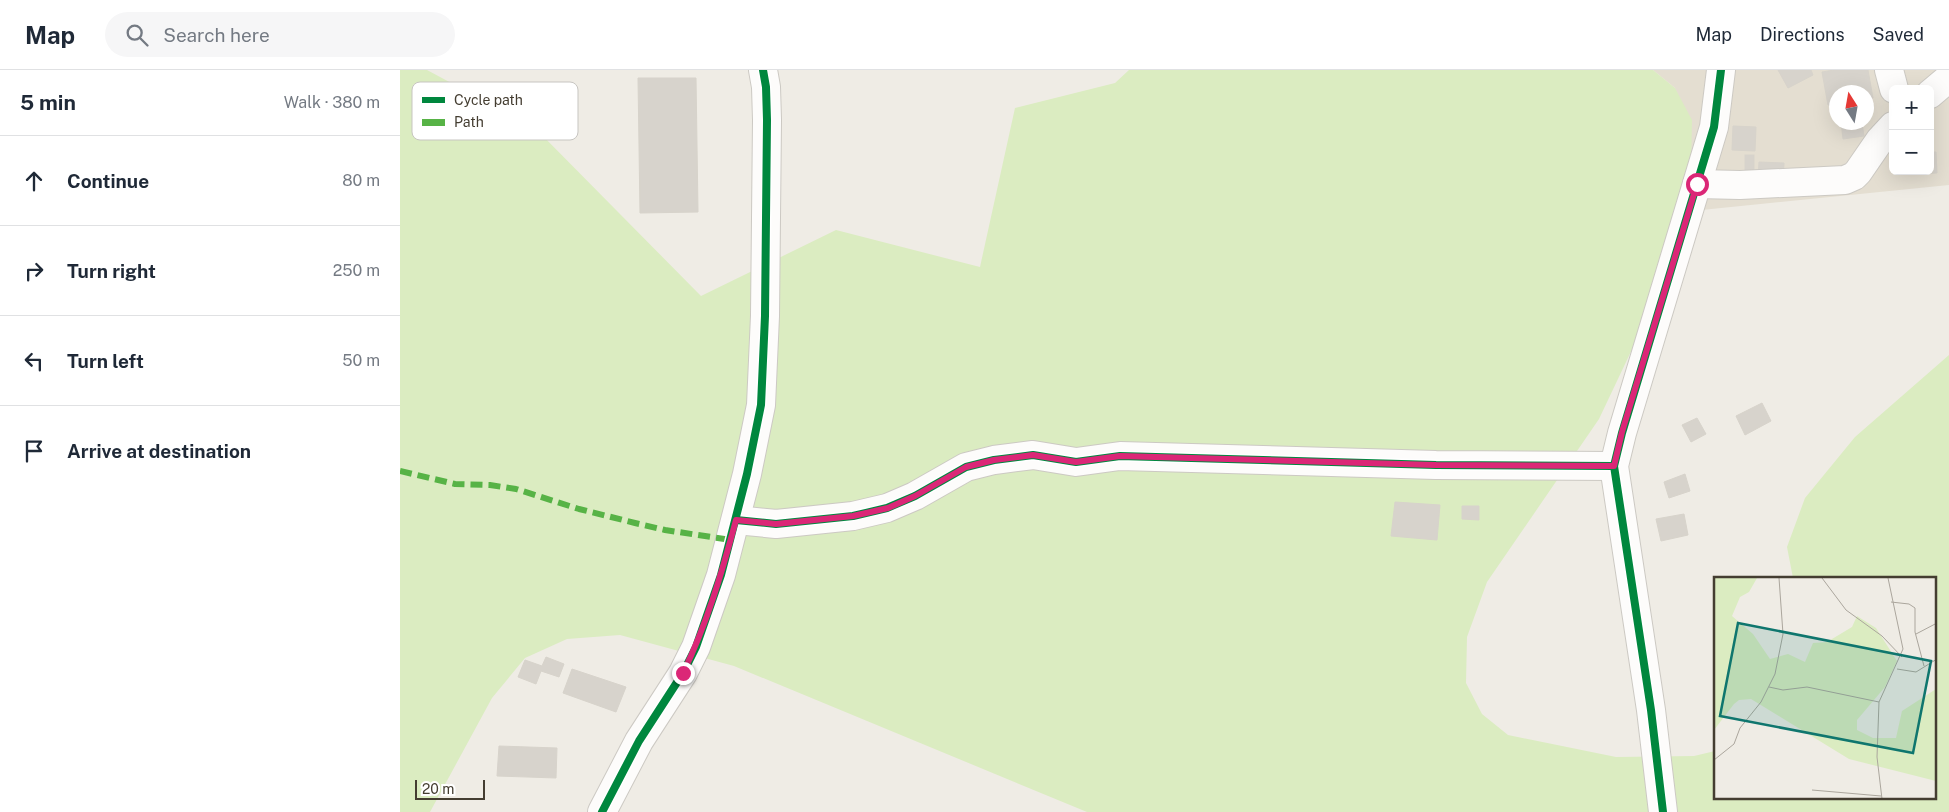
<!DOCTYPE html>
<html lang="en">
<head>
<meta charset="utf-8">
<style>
	body { margin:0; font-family:"Public Sans",sans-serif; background:#f6f6f7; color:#1f2937 }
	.controls { position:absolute; right:15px; top:15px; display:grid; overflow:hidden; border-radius:8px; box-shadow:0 5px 20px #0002 }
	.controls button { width:45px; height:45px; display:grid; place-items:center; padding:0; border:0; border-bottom:1px solid #e0e1e3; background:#fff; color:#1f2937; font:25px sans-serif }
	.compass { position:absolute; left:1429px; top:15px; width:45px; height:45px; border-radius:50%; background:#fff; box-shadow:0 5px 20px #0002; rotate:349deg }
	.scale { position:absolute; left:15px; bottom:12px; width:70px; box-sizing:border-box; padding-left:5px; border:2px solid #443d31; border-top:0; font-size:14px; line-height:18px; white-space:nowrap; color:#443d31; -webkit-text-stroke:4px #fff; paint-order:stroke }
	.stop { position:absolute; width:15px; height:15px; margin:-11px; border:4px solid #db2777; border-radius:50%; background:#fff }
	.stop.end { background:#db2777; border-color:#fff; box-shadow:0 1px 5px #0008 }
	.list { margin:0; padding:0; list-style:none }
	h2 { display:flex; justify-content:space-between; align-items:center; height:65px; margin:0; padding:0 20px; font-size:21px }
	h2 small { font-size:16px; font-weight:400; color:#747a83 }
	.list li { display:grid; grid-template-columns:32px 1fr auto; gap:15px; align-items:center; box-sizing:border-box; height:90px; padding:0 20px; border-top:1px solid #e0e1e3 }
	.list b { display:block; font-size:19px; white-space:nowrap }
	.list em { font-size:16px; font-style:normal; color:#747a83 }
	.icon { flex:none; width:28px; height:28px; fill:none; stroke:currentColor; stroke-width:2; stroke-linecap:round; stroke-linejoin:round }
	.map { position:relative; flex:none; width:1549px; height:742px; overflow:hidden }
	header { display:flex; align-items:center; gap:30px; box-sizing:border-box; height:70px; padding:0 25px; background:#fff; border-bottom:1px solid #e0e1e3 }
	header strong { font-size:24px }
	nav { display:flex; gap:28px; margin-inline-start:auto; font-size:18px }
	.search { width:350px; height:45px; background:#f6f6f7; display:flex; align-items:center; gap:12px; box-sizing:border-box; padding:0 18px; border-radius:28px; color:#747a83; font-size:19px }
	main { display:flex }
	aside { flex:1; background:#fff }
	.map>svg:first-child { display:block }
	.residential { fill:#e4ded1; fill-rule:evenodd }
	.green { fill:#dbecc1 }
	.building { fill:#d7d3cc; stroke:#d7d3cb }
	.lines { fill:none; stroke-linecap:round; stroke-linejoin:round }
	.minor-casing { stroke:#ccc9c3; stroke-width:30 }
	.minor { stroke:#fdfcfb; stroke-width:28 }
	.quiet { stroke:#57b346; stroke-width:6; stroke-dasharray:12 6; stroke-linecap:butt }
	.cycleway-casing { stroke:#fff; stroke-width:11 }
	.cycleway { stroke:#00873e; stroke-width:8 }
	.route { stroke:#db2777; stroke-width:6 }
	.inset-road { fill:none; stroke:#aba69d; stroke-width:1 }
	.view { fill:#0f766e; fill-opacity:0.15; stroke:#0f766e; stroke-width:2.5 }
	.inset-edge { fill:none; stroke:#443d31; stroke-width:2.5 }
	.key { fill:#fff; stroke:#c7c5c1; stroke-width:1 }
	.key-label { font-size:14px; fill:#443d31 }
</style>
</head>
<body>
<header>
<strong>Map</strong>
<div class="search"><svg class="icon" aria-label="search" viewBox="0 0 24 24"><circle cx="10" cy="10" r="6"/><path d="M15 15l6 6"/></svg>Search here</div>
<nav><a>Map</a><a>Directions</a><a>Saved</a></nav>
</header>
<main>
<aside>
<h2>5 min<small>Walk · 380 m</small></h2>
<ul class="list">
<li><svg class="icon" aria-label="ahead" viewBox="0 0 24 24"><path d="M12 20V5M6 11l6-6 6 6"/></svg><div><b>Continue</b></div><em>80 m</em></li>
<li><svg class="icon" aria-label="right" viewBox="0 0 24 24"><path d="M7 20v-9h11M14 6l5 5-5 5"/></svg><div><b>Turn right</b></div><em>250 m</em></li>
<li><svg class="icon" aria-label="left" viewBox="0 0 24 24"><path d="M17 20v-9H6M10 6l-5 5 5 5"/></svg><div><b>Turn left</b></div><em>50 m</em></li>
<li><svg class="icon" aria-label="arrive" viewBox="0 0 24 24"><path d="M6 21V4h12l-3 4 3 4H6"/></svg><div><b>Arrive at destination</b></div></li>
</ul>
</aside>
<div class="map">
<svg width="1549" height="742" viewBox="0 0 1549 742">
	<rect width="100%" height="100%" fill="#efece5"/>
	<!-- residential -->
	<path class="residential" d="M1253,0H1549V115L1282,142L1275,18ZM1493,19H1530V101H1493ZM1436,22H1466V52H1436Z"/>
	<!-- green -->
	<path class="green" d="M0,0H27L135,58L301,226L436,160L580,197L615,38L715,13L729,0H1253L1275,18L1292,50L1291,98L1235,273L1199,349L1087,512L1067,567L1066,613L1082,644L1108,665L1216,687L1294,686L1315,681V728H1535V508H1393L1387,477L1405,428L1455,367L1549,285V742H687L334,596L220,565L167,569L125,588L92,628L30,742H0Z"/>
	<!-- building -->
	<g class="building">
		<path d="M1378,0H1411L1413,5L1388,18Z"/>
		<path d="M1434,0H1468L1473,28L1466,29V22H1436V34L1428,35L1422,2Z"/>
		<path d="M238,8H296L298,142L240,143Z"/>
		<path d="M1441,52H1462L1464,66L1443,69Z"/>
		<path d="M1333,56L1356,57L1355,81L1332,80Z"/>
		<path d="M1530,82H1536L1537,103L1512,104L1511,101H1530Z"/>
		<rect x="1345" y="85" width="9" height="23"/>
		<path d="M1359,92L1384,93L1383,112L1358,111Z"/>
		<path d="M1362,333L1371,351L1345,365L1336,346Z"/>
		<path d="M1297,348L1306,364L1291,372L1282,355Z"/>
		<path d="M1285,404L1290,421L1269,428L1264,412Z"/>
		<path d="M995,432L1040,435L1037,470L991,466Z"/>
		<path d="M1062,436H1079V450L1062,449Z"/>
		<path d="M1284,444L1288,465L1261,471L1256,449Z"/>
		<path d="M146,587L164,594L159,607L141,601L136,614L118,607L125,590L142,596Z"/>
		<path d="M172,599L226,617L216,642L163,623Z"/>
		<path d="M99,676L157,678L156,708L97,706Z"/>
	</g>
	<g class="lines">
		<defs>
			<g id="minor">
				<path d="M1489,0L1494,19"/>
				<path d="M1530,24L1549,8"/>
				<path d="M1297,114L1340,115L1445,110L1454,106L1458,102L1480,70L1493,56"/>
				<path d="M336,450L376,454L453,446L487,438L515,426L566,397L594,390L633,385L676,392L720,386L1036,395L1214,396"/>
				<path d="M202,742L239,671L283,603L296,577L321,505L347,404L361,335L365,246L367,50L366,17L363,0"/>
				<path d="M1263,742L1251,640L1214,396L1222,363L1314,57L1321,0"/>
			</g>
		</defs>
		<!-- minor casing -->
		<use href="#minor" class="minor-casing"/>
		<!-- minor -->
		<use href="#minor" class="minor"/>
		<!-- quiet -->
		<path class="quiet" d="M0,401L55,414L90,415L116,419L179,439L235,453L265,460L331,470"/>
		<defs>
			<g id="cycleway">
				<path d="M336,450L376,454L453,446L487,438L515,426L566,397L594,390L633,385L676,392L720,386L1036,395L1214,396"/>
				<path d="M202,742L239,671L283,603L296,577L321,505L347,404L361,335L365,246L367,50L366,17L363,0"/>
				<path d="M1263,742L1251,640L1214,396L1222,363L1314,57L1321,0"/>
			</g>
		</defs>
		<!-- cycleway casing -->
		<use href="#cycleway" class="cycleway-casing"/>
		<!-- cycleway -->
		<use href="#cycleway" class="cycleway"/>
	</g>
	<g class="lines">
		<!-- route -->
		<path class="route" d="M283,603C307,554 322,502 336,450L376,454L453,446L488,438L515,426L566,397L594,390L633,385L676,392L720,386L1036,395L1214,396L1222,362L1297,114"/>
	</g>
	<!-- overview -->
	<g transform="translate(1314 507)">
		<rect width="222" height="222" fill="#efece5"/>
		<path d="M0,1H43L35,15L26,20L18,39L39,57L56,82L74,77L91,85L99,66L113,65L138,50L143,39L162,51L183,84L171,110L143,143V153L159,161H182L188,134L222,112V204L135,182L37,122L25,123L20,127L0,153Z" fill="#dbecc1"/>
		<path class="inset-road" d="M108,1L132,33L168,59L188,80M177,25L195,27L201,31V55L210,89M202,57L223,46M183,92L202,95L223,82M55,110L69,113L93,110L165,125M0,183L20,167L26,151L47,125L61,97L69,57L65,1M98,213L167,219M168,222L163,180L165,125L189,72L174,1"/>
		<path class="view" d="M24,46L217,84L199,176L6,139Z"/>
		<rect width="222" height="222" class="inset-edge"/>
	</g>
	<!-- legend -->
	<rect x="12" y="12" width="166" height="58" rx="8" class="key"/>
	<rect x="22" y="27" width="23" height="6" fill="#00873e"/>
	<rect x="22" y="49" width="23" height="7" fill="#57b346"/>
	<g class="key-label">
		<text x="54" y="35">Cycle path</text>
		<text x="54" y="57">Path</text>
	</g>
</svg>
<div class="controls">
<button>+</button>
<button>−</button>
</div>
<svg class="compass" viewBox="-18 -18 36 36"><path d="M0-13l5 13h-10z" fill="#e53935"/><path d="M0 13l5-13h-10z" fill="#747a83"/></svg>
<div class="scale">20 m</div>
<div class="stop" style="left:1297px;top:114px"></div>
<div class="stop end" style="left:283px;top:603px"></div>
</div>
</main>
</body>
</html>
